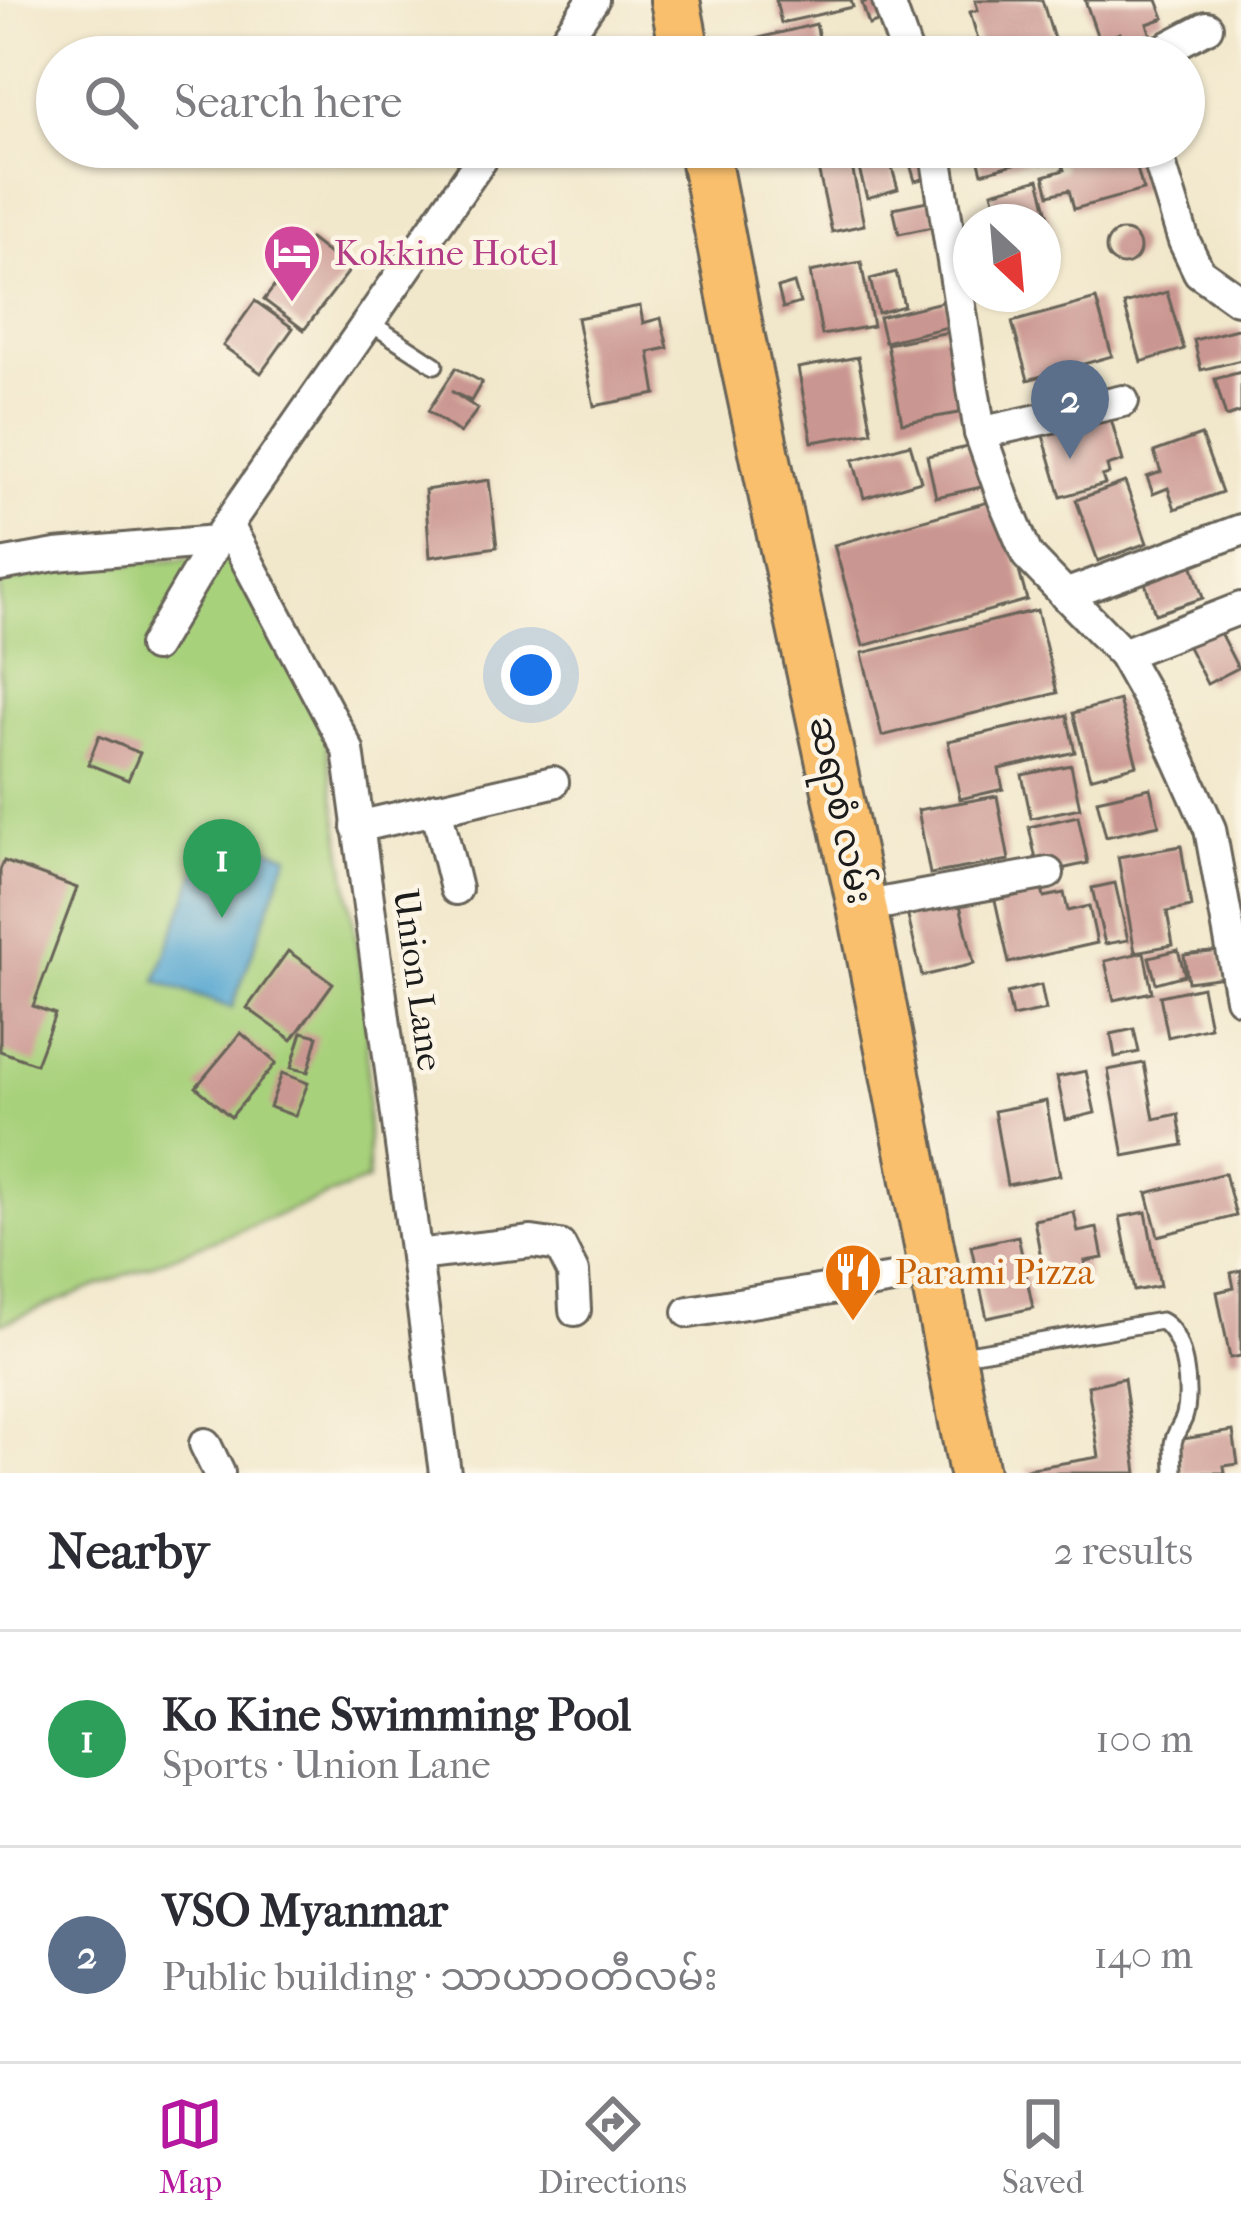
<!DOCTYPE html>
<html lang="en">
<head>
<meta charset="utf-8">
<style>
	body { margin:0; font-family:"IM FELL French Canon","Noto Sans Myanmar",serif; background:#f7f7f7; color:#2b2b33 }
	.compass { position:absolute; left:953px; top:204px; width:108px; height:108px; border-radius:50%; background:#fff; box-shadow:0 3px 9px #0004; rotate:154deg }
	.you { position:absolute; left:531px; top:675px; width:42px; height:42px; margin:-30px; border:9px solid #fff; border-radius:50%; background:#1a73e8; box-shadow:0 0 0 18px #1a73e833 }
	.badge { display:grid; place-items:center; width:78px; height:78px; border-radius:50%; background:#b5179e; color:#fff; font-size:39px; font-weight:700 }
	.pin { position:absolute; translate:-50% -99px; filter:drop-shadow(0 3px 6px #0008) }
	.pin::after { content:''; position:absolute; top:63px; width:42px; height:36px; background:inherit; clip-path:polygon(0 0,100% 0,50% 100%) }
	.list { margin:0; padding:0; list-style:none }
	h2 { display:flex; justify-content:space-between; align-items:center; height:156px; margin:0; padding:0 48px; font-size:51px }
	h2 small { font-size:39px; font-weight:400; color:#7c7c81 }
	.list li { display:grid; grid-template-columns:78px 1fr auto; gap:36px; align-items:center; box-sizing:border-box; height:216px; padding:0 48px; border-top:3px solid #e1e1e2 }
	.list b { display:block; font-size:45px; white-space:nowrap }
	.list p { margin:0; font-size:39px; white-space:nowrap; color:#7c7c81 }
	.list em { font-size:39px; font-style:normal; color:#7c7c81 }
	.icon { flex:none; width:66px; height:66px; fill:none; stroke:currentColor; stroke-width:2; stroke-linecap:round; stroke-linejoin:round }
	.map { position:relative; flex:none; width:1241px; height:1473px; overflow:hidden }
	.search { position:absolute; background:#fff; box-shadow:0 3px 9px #0004; left:36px; right:36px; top:36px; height:132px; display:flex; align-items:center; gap:30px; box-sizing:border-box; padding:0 42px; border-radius:66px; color:#7c7c81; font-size:45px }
	.sheet { height:588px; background:#fff }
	nav { display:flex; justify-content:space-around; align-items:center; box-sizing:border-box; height:168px; border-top:3px solid #e1e1e2; background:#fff; font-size:33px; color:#7c7c81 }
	nav a { display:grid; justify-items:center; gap:6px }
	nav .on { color:#b5179e }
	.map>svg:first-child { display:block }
	.green { fill:#a8d17c; stroke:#62764c; stroke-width:3 }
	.water { fill:#56a7d1; stroke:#396276; stroke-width:3 }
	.building { fill:#ca9691 }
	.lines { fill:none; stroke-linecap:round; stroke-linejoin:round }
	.service-casing { stroke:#676359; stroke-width:21 }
	.minor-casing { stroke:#676359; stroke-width:36 }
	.primary-casing { stroke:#676359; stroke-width:54 }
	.service { stroke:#fff; stroke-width:15 }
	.minor { stroke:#fff; stroke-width:30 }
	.primary { stroke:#f9bf6d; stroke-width:48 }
	.labels { text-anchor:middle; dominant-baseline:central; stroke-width:9; stroke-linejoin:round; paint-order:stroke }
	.hotel-label { font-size:36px; fill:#b23c85; stroke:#fcf5e5; text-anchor:start }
	.street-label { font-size:36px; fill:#1c1c1c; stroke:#fcf5e5 }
	.food-label { font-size:36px; fill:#c56008; stroke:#fcf5e5; text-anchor:start }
</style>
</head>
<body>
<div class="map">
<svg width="1241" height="1473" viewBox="0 0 1241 1473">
	<rect width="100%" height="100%" fill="#fcf5e5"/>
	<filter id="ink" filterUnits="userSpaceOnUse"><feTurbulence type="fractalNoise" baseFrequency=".00833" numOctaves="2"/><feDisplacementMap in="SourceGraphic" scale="24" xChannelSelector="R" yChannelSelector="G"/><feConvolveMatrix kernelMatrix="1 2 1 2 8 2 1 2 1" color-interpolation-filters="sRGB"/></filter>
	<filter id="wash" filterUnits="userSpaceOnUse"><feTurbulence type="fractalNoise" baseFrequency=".004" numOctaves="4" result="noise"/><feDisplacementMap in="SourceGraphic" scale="48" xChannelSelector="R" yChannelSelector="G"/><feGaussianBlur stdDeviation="2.7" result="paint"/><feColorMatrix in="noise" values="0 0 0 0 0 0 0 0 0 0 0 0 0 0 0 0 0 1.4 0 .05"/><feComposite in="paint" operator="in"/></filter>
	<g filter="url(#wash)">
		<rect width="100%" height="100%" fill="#f1e7cb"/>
		<!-- green -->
		<path class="green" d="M208,557L234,562L323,723L367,1010L368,1180L0,1324V583L88,566Z"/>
		<!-- water -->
		<path class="water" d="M212,828L288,855L232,1008L156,981Z"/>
		<g id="blocks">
			<!-- building -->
			<g class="building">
				<path d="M776,0H851L853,7L781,23Z"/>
				<path d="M870,0H885L891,17L869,25L862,3Z"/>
				<path d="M975,0H1042L1054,39L983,57L970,12L978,10Z"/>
				<path d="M1085,0H1157L1164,18L1147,24L1154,44L1127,54L1120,33L1099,41Z"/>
				<path d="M816,24L823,57H733L730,45Z"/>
				<path d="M742,147H848L864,225L832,232L817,164L816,167Z"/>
				<path d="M905,147H929L938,175L915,181Z"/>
				<path d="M975,147H1028L1032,159L982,173Z"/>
				<path d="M1037,147H1131L1143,190L1074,209L1069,190L1049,195L1044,176L1064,170L1061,159L1042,164Z"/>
				<path d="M888,154L898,189L867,198L857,162Z"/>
				<path d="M1039,179L1056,245L1043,248V222L986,220L999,217L992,192Z"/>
				<path d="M932,200L937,226L899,234L893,208Z"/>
				<circle cx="1123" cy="248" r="17"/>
				<path d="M310,239L350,270L304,330L264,300Z"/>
				<path d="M861,262L873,326L822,335L810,272Z"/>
				<path d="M896,272L904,306L878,313L870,279Z"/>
				<path d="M794,283L800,303L783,308L778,288Z"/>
				<path d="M1167,292L1184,349L1141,362L1124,304Z"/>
				<path d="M1096,299L1112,356L1028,380L1012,322Z"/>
				<path d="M255,301L293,328L261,373L223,346Z"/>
				<path d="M946,301L952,326L885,342L879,317Z"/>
				<path d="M640,306L643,323L661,318L668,348L649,352L656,394L594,406L577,318Z"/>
				<path d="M1241,328V360L1201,370L1194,340Z"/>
				<path d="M949,332L964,412L902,423L887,344Z"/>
				<path d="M858,357L872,432L812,442L798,368Z"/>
				<path d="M456,368L482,382L471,401L451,391L478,409L460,433L428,411Z"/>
				<path d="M1241,372V412L1226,417L1215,379Z"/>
				<path d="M1109,412L1123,461L1107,466L1109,474L1102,476L1105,484L1061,497L1042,432Z"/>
				<path d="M1201,435L1222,492L1175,509L1168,488L1153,494L1147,477L1161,472L1154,452Z"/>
				<path d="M910,444L921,481L864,498L853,460Z"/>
				<path d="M977,445L986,486L936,497L927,456Z"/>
				<path d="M489,480L497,547L430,557L425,490Z"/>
				<path d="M1125,482L1147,543L1098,561L1076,500Z"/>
				<path d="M999,499L1027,600L863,646L834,545Z"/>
				<path d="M1190,557L1203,598L1155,614L1142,573Z"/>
				<path d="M1037,610L1057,693L882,736L862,653Z"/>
				<path d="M1214,621L1238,668L1207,684L1183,637Z"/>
				<path d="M1119,700L1137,765L1090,778L1073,713Z"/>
				<path d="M1067,715L1075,752L999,769L1003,789L960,799L948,741Z"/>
				<path d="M99,736L140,753L128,780L88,764Z"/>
				<path d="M1071,765L1080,808L1031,818L1022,775Z"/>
				<path d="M1150,788L1159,825L1106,837L1097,800Z"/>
				<path d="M997,796L1009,860L930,874L918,810Z"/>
				<path d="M1078,816L1088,863L1039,874L1029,827Z"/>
				<path d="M1181,846L1191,907L1167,912L1173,945L1135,952L1118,857Z"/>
				<path d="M4,861L77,888L33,1006L55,1014L36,1064L0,1051V870Z"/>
				<path d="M1115,883L1128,940L1105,944L1092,888Z"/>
				<path d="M1042,890L1044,897L1064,893L1068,911L1089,906L1097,943L1009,963L995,900Z"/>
				<path d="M957,892L974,964L922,976L905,904Z"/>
				<path d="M1178,950L1185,975L1156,983L1149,957Z"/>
				<path d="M288,951L333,983L292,1040L247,1008Z"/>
				<path d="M1220,951L1224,977L1188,982L1184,955Z"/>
				<path d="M1144,952L1152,992L1114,1000L1105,961Z"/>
				<path d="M1041,985L1046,1010L1012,1017L1007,993Z"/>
				<path d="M1202,987L1210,1027L1168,1037L1160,996Z"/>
				<path d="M1134,1029L1139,1052L1115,1057L1111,1034Z"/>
				<path d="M302,1032L318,1036L308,1072L291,1068Z"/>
				<path d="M241,1033L276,1063L231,1117L196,1087Z"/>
				<path d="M1144,1063L1154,1119L1178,1114L1183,1145L1124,1156L1108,1070Z"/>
				<path d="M1086,1071L1095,1113L1066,1120L1057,1077Z"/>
				<path d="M282,1073L308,1083L295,1116L270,1107Z"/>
				<path d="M1046,1101L1060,1175L1007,1185L994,1111Z"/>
				<path d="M1225,1173L1236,1216L1158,1236L1147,1193Z"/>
				<path d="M1074,1212L1078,1232L1097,1228L1103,1258L1085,1261L1088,1277L1046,1285L1034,1220Z"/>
				<path d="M1146,1212L1160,1286L1134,1291L1120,1217Z"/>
				<path d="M1018,1236L1033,1308L987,1318L971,1246Z"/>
				<path d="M1241,1270V1356L1230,1358L1217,1292L1234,1288L1231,1273Z"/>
				<path d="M1124,1378L1137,1473H1028L1027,1469L1099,1457L1088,1386Z"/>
				<path d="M1233,1431L1238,1464L1224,1466L1225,1473H1182L1177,1440Z"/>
			</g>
		</g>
	</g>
	<g filter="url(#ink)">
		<use href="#blocks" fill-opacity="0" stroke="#676359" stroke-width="3"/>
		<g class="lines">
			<defs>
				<g id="service">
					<path d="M369,322L435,365"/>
					<path d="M957,1356L1161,1321C1185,1333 1192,1394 1184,1418C1180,1428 1174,1434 1173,1444C1173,1454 1174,1464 1174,1473"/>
				</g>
				<g id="minor">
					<path d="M888,0L908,57"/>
					<path d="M553,57L593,0"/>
					<path d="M1150,57L1207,27"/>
					<path d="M935,147L980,433L1003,498L1027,555L1123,654L1165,729L1210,829L1241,998"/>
					<path d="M1155,147L1184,241L1199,272L1237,299"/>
					<path d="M980,433L1123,401"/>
					<path d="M228,525L348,750L445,1473"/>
					<path d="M0,565L56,555L216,541"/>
					<path d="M1065,595L1241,530"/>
					<path d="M154,646L216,541L490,147"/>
					<path d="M1123,654L1241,608"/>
					<path d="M436,808L456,889"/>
					<path d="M357,827L553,782"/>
					<path d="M862,907L1048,873"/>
					<path d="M416,1255L532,1242L560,1246L573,1272L575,1310"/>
					<path d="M689,1312L936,1272"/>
					<path d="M205,1444L219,1473"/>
				</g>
				<g id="primary">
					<path d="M675,0L686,57"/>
					<path d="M703,147L744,358L862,907L974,1473"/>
				</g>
			</defs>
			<!-- service casing -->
			<use href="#service" class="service-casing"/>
			<!-- minor casing -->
			<use href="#minor" class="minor-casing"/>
			<!-- primary casing -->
			<use href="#primary" class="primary-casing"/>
			<!-- service -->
			<use href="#service" class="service"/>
			<!-- minor -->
			<use href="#minor" class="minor"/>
			<!-- primary -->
			<use href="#primary" class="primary"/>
		</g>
	</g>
	<!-- icons -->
	<defs>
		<symbol id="hotel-pin" viewBox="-11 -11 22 30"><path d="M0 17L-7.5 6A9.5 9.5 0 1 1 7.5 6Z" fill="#d1479c" stroke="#fcf5e5"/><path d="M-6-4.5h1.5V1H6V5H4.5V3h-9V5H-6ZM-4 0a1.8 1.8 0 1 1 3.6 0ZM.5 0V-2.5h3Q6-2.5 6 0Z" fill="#fff"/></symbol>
		<symbol id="restaurant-pin" viewBox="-11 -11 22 30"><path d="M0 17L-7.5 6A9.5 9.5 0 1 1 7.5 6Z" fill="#e8710a" stroke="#fcf5e5"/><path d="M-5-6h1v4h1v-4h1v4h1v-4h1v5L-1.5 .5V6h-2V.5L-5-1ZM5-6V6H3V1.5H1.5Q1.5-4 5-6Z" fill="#fff"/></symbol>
	</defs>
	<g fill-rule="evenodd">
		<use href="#hotel-pin" x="259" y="220" width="66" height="90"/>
		<use href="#restaurant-pin" x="820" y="1239" width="66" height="90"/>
	</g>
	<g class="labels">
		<!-- hotel labels -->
		<g class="hotel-label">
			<text x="334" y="253">Kokkine Hotel</text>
		</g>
		<!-- street labels -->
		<g class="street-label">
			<text transform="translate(841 810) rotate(78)">ဆရာစံ လမ်း</text>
			<text transform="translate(418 980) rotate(82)">Union Lane</text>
		</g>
		<!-- food labels -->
		<g class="food-label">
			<text x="895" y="1272">Parami Pizza</text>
		</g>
	</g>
</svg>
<svg class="compass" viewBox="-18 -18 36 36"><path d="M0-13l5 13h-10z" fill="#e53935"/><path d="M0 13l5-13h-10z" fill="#7c7c81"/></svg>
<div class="you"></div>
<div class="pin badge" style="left:222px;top:918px;background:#2e9e5b">1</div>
<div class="pin badge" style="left:1070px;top:459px;background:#5c6f8a">2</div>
<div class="search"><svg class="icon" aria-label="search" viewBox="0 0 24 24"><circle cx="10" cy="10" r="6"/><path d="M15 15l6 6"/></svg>Search here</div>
</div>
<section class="sheet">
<h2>Nearby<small>2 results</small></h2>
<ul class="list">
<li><span class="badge" style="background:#2e9e5b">1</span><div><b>Ko Kine Swimming Pool</b><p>Sports · Union Lane</p></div><em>100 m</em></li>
<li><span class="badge" style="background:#5c6f8a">2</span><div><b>VSO Myanmar</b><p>Public building · သာယာဝတီလမ်း</p></div><em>140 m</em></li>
</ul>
</section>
<nav>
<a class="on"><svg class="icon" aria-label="map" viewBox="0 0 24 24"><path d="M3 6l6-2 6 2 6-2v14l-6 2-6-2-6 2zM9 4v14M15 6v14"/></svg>Map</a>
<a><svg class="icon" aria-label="directions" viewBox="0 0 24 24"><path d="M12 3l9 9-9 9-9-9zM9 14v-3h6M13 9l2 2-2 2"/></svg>Directions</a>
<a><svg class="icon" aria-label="saved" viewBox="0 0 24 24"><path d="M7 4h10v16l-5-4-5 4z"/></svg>Saved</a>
</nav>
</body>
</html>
